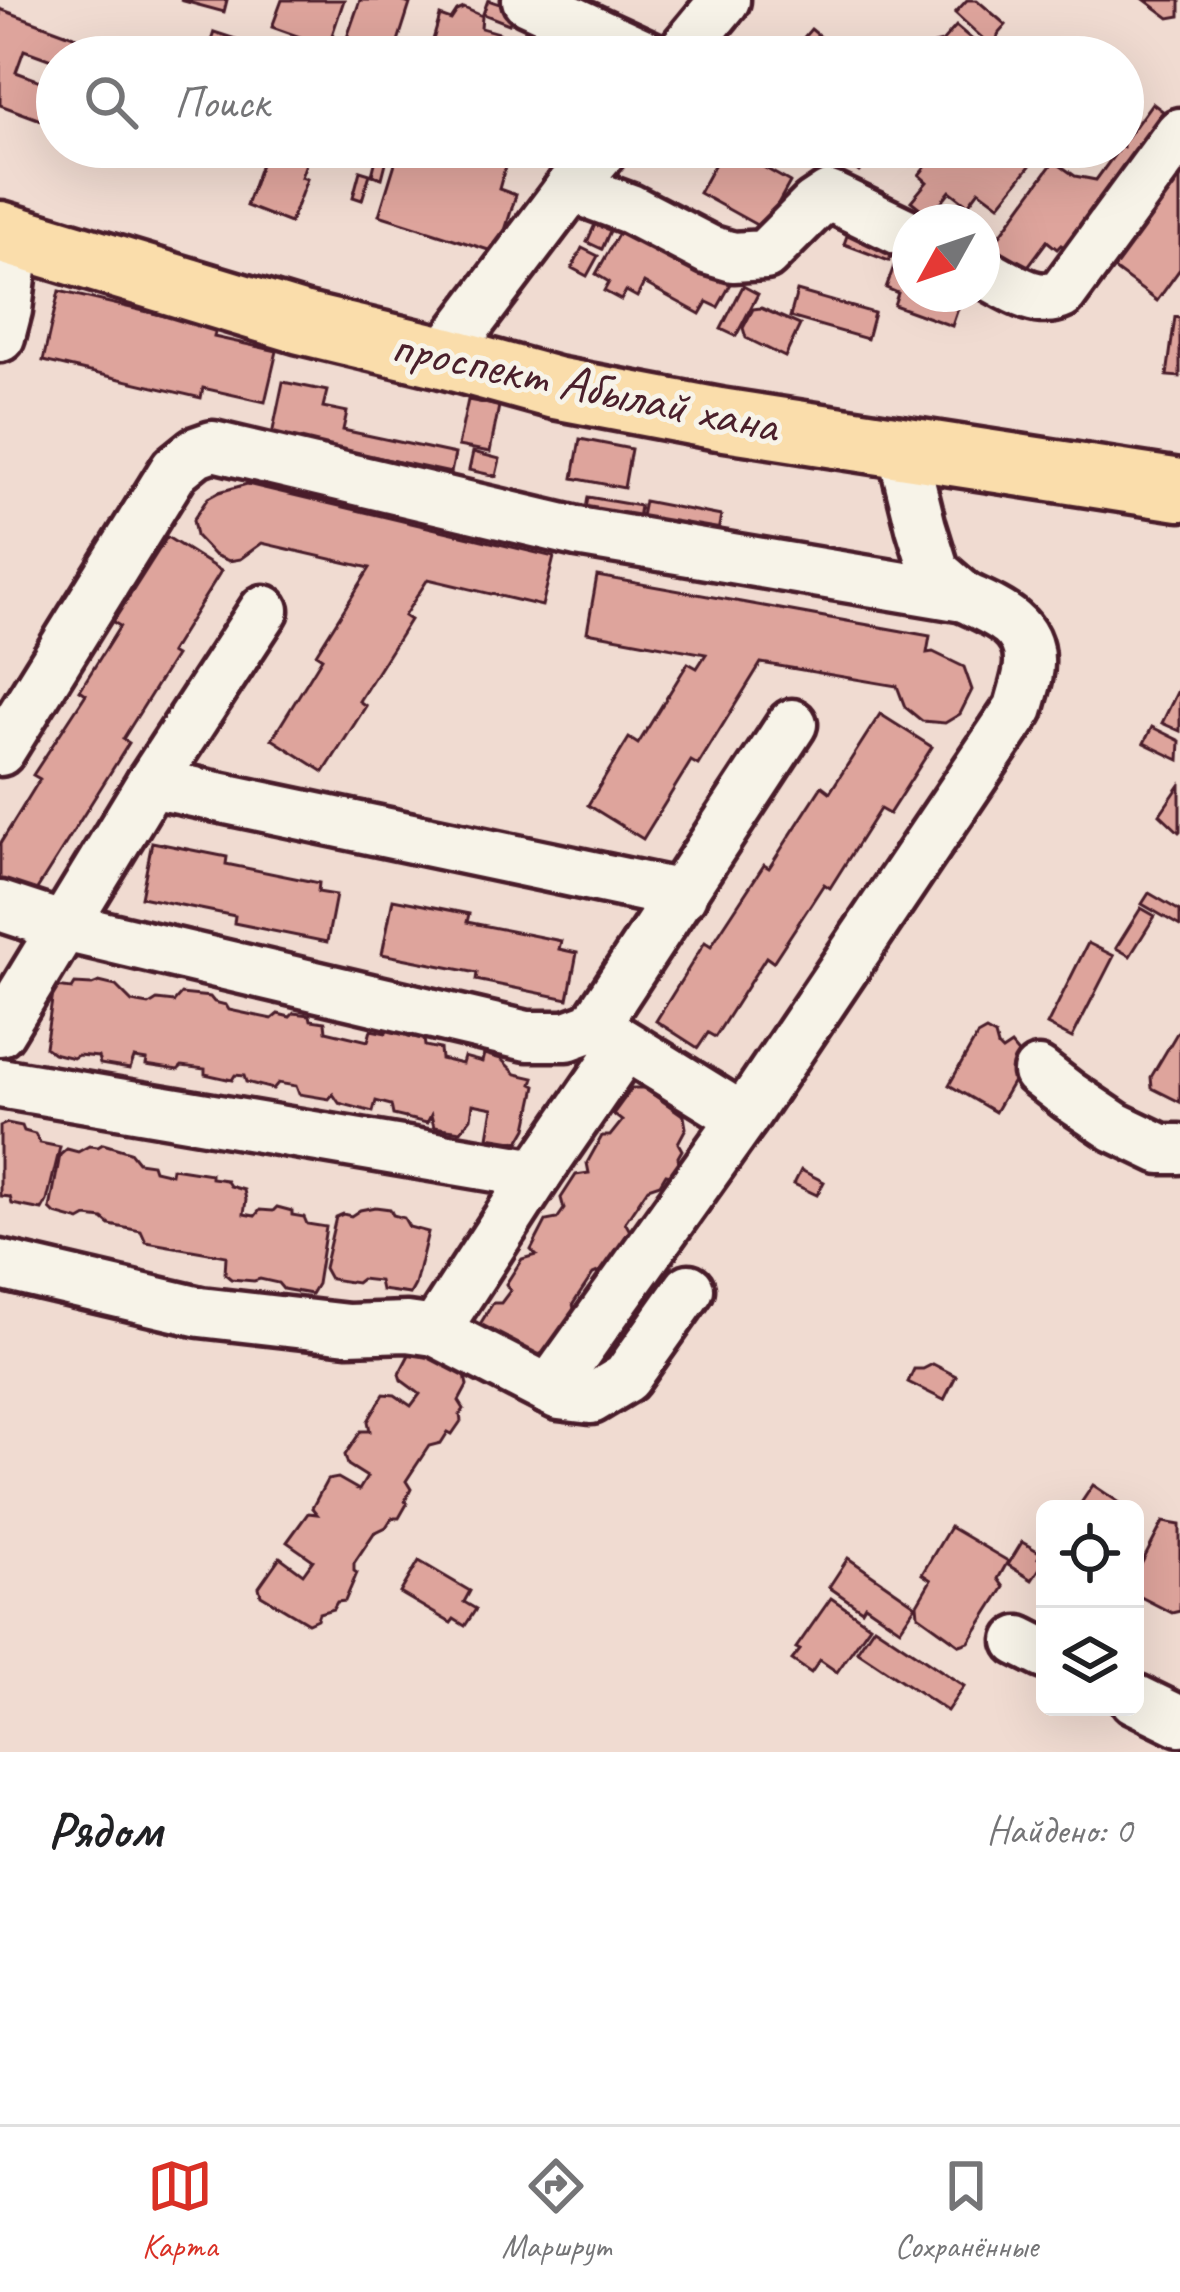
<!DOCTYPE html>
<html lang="ru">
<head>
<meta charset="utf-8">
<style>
	body { margin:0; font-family:Caveat,sans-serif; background:#f6f6f6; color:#202124 }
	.controls { position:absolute; right:36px; bottom:36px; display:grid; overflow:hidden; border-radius:18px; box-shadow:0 12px 48px #0002 }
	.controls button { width:108px; height:108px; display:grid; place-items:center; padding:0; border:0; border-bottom:3px solid #e0e0e0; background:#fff; color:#202124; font:60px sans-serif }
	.compass { position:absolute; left:892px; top:204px; width:108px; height:108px; border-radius:50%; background:#fff; box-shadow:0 12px 48px #0002; rotate:230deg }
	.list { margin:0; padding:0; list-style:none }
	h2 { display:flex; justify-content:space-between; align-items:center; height:156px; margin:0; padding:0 48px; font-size:51px }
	h2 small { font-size:39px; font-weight:400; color:#757577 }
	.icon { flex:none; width:66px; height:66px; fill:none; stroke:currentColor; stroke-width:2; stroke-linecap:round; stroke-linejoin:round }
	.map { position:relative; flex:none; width:1180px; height:1752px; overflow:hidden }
	.search { position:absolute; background:#fff; box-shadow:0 12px 48px #0002; left:36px; right:36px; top:36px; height:132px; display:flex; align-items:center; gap:30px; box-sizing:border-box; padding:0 42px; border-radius:66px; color:#757577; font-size:45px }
	.sheet { height:372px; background:#fff }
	nav { display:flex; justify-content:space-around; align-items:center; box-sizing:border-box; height:168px; border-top:3px solid #e0e0e0; background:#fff; font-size:33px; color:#757577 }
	nav a { display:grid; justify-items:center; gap:6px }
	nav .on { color:#d93025 }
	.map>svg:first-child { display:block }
	.building { fill:#dea49c; stroke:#4a1f2b; stroke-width:3 }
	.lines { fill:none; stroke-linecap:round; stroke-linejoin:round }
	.minor-casing { stroke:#4a1f2b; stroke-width:57 }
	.major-casing { stroke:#4a1f2b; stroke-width:69 }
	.minor { stroke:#f7f3e8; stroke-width:48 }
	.major { stroke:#faddab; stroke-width:60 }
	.labels { text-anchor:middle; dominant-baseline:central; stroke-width:10; stroke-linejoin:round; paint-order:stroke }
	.street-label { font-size:51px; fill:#4a1f2b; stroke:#f7f3e8 }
</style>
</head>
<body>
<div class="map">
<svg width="1180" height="1752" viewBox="0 0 1180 1752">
	<rect width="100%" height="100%" fill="#f0dbd1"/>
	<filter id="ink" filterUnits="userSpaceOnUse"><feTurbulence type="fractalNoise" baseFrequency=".00833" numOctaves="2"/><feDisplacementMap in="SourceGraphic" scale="24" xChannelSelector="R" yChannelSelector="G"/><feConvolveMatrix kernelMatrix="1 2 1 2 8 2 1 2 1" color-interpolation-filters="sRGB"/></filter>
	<g filter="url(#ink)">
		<!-- building -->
		<g class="building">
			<path d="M180,0H227L224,12Z"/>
			<path d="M282,0H344L328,47L272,27Z"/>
			<path d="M360,0H398L410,4L393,57H366L343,49Z"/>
			<path d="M488,0L515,9L509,24L483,14Z"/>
			<path d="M967,0H977L1006,25L999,33L995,44L990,45L955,13Z"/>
			<path d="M1145,0H1180V16L1169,18Z"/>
			<path d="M464,8L482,16L481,28L499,33L491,57H428L440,16L451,20L457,11Z"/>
			<path d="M0,9L79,38L72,57H57V62L24,50L16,72L57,87V126L0,105Z"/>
			<path d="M956,26L988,53L985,57H925L934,44L942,42Z"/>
			<path d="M811,29L845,57H787Z"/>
			<path d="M214,32L291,57H206Z"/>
			<path d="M1152,103L1176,121L1075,254L1061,245L1057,249L1047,241L1026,269L993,245L1054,161L1075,176L1096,180L1120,147H1123V143Z"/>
			<path d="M257,147H312L301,177L307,179L290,223L246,206L261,164L252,160Z"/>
			<path d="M379,147H390L382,178L372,175Z"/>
			<path d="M400,147H488L505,153L502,163L506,164L499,189L516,195L498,253L379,215Z"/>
			<path d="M724,147L746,157L748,153L761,160L758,164L790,182L764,229L699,193Z"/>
			<path d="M837,147H879L859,172L833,152Z"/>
			<path d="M941,147H1045L999,205L979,190L968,205L950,191L930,216L911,201L927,182L919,175Z"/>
			<path d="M1180,164V269L1157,301L1107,264Z"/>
			<path d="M360,171L370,174L362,200L353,197Z"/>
			<path d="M598,218L613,224L602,249L587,242Z"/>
			<path d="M625,222L732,282L718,307L707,302L700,314L644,283L637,297L626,291L621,300L604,291L609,282L596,274Z"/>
			<path d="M852,222L897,239L889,261L844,244Z"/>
			<path d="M582,248L598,256L587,276L572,268Z"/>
			<path d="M908,256L910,294H963L952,326L894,305L898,293L886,288L894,266L903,270Z"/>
			<path d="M743,286L758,294L736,336L721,329Z"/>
			<path d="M59,291L216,328L214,337L277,351L265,402L203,388L201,398L43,361Z"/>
			<path d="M797,291L874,313L867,339L790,317Z"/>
			<path d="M761,308L800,325L785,357L746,338L743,328L753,309Z"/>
			<path d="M1175,317L1180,318V377L1167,376Z"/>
			<path d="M283,382L327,391L323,407L347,412L343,430L455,454L451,473L272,435Z"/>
			<path d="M468,400L499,406L490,452L458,446Z"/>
			<path d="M580,439L631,449L624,488L573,478Z"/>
			<path d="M473,452L500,459L496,476L469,470Z"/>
			<path d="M247,484L554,557L542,606L428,579L404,616L410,620L359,701L366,706L324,772L272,739L322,658L316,654L370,568L262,543L240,559L229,561L214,555L196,536L193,520L208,498L219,492Z"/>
			<path d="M588,497L640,506L638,518L586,509Z"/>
			<path d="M644,501L721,516L716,541L639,527Z"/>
			<path d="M167,537L221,571L170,653L175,656L123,739L129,743L27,905L0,888V844L40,779L33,775L86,694L80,690L120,626L113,622Z"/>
			<path d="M597,576L930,636L927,653L933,652L964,667L972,690L960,714L945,723L922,721L905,707L897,686L761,663L698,765L691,761L643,839L588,805L629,738L638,744L688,663L697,668L706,654L587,632Z"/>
			<path d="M1180,686V731L1162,723Z"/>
			<path d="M880,714L932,747L889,814L880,809L830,888L824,884L773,962L766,957L715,1037L708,1033L698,1048L656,1021L705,942L711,946L764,865L769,868L822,786L830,792Z"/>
			<path d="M1152,727L1180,741L1179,760L1144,743Z"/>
			<path d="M1180,785V831L1179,832L1160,814Z"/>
			<path d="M152,842L227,857L226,864L319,883L318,892L336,895L327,942L234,923L235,916L141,897Z"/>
			<path d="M1149,893L1180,911V926L1142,904Z"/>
			<path d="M393,899L469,914L467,922L561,941L559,949L577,953L568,999L476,980L477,973L382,954Z"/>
			<path d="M1141,908L1155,916L1130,956L1116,948Z"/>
			<path d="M1088,943L1114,956L1072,1038L1047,1025Z"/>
			<path d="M99,982L116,986L132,1002L149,1005L157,1000L174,1002L181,994L210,997L214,1002L226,1005L229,1010L272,1019L278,1014L290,1017L294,1013L310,1015L311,1020L325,1022L326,1031L368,1041L371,1030L386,1033L387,1027L409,1032V1036L424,1039L425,1046L440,1049L441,1059L462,1064L464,1057L482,1062L484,1054L501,1059L516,1074L534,1078L532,1084L536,1086L527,1128L519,1142L488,1137L493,1108L473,1104L471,1118L461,1131L434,1127L431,1115L427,1123L393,1115L391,1105L376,1101L373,1112L339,1103L333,1094L329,1099L299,1094L296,1086L278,1083L273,1089L246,1082L244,1076L235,1075L232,1080L205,1074V1069L182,1066L178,1070L146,1065L147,1060L134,1058L130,1069L100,1064L98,1057L78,1055L73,1058L53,1053L45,1047L54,987L72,989L75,984L92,985Z"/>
			<path d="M1180,1028V1102L1152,1088L1151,1077Z"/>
			<path d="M986,1031L995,1036L998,1047L1002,1051L1011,1045L1021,1057L1020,1069L995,1112L949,1085L977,1036Z"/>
			<path d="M632,1088H644L684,1116L686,1128L678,1143L682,1150L678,1157L679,1163L671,1175L666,1174L660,1184L648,1188L625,1222L630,1231L618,1259L611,1260L605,1269L593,1274L573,1304L576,1317L551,1350L538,1355L535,1360L477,1329L493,1303H501L510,1291L506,1284L522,1259L536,1255L531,1250L546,1221L557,1219L564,1209L561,1198L576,1175L589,1173L587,1163L602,1136H610L622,1121L613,1114Z"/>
			<path d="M7,1123L22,1126L24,1131L35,1134L40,1143L60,1147L47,1201L42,1210L12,1204L10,1197L0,1196V1126Z"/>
			<path d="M103,1144L130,1152L138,1162L152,1164L154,1170L171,1174L172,1168L211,1174V1178L226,1180L230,1186L244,1190L246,1200L244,1214L255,1216L260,1210L273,1211L277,1207L292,1211V1215L304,1217L307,1224L326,1227L317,1284L311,1294L283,1289L278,1283L260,1279L254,1281L231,1279L225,1274L226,1256L146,1242L141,1231L110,1225L103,1219L87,1217L80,1221L55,1214L50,1209L60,1155L67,1149L78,1152L89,1146L98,1147Z"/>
			<path d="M801,1170L824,1182L817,1195L794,1184Z"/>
			<path d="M375,1207L390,1209L393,1215L404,1218L409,1227L428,1232L415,1285L410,1294L381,1290L379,1281L361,1279L356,1283L330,1279L324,1268L336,1217L343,1214L351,1216L360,1210Z"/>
			<path d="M425,1346L465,1375L467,1386L459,1401L464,1409L460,1415L461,1421L452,1434L448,1432L441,1443L429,1446L406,1481L411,1489L405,1501L407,1504L399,1518H392L386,1527L374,1533L354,1563V1571L357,1573L345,1601L337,1602L333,1609L319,1613L317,1619L308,1623L261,1595L259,1587L280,1557L303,1574L313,1560L287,1542L308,1513L317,1514L312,1508L327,1480L338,1478L359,1490L367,1477L348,1465L345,1455L361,1431H370L368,1421L384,1394L395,1395L411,1406L420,1394L401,1380L399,1374L413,1347Z"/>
			<path d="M933,1364L956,1376L944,1400L908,1382L914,1369H923Z"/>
			<path d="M1093,1485L1129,1509H1077Z"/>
			<path d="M1163,1522L1180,1525V1611L1172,1613L1135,1594V1576Z"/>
			<path d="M950,1527L1008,1561L998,1579L1004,1587L969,1642L960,1645L918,1615L917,1604L931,1580L922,1574Z"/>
			<path d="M1022,1542L1041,1553L1038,1558L1044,1562L1032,1580L1008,1565Z"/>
			<path d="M848,1558L916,1605L900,1629L865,1605L862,1610L829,1587Z"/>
			<path d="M419,1561L470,1591L464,1602L476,1609L465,1626L454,1619L451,1623L400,1593Z"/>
			<path d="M831,1598L870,1625L837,1672L820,1660L811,1673L792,1660L800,1650L796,1648Z"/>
			<path d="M874,1626L964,1686L947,1711L857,1651Z"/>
		</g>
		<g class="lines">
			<defs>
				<g id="minor">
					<path d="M527,0L651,57"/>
					<path d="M678,57L725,0"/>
					<path d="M571,187L630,209L709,250L733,257L765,255L814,206L829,196L910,235"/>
					<path d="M982,271C1007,284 1036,307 1062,294L1180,133"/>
					<path d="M0,337L7,310L16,237"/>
					<path d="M443,357L571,187L605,147"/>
					<path d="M901,446L921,527L935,572L964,597"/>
					<path d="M0,751L175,469L196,452L213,446L577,532L964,597C993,611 1029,623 1029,660C1030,675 1022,694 1019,708L743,1118L549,1390"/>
					<path d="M151,783L682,895"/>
					<path d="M0,906L64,927L527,1036H567L594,1026L792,724"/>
					<path d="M599,1029L743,1118"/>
					<path d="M0,1031L151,783L264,610"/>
					<path d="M1038,1072L1069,1096L1115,1127L1161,1149H1180"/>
					<path d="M0,1083L537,1174"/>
					<path d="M0,1265L200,1312L348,1329L407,1327L435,1331L559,1395L591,1399L626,1378L689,1289"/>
					<path d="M435,1331L537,1174L625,1046"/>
					<path d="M1019,1641L1045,1654"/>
					<path d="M1135,1699L1180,1721"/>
				</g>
				<path id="major" d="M0,232L301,323L443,357L555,388L719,419L1180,490"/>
			</defs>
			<!-- minor casing -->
			<use href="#minor" class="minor-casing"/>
			<!-- major casing -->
			<use href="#major" class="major-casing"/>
			<!-- minor -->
			<use href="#minor" class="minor"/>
			<!-- major -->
			<use href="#major" class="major"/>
		</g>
	</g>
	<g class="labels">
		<!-- street labels -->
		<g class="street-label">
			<text transform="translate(585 385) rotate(12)">проспект Абылай хана</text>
		</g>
	</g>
</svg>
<div class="controls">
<button><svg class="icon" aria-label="locate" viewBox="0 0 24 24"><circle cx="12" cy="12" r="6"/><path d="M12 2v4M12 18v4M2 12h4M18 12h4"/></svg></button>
<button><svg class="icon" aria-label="layers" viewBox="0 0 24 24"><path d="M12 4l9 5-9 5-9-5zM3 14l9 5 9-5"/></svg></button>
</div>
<svg class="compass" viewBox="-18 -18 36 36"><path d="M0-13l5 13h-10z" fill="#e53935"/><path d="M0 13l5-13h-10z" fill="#757577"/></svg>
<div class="search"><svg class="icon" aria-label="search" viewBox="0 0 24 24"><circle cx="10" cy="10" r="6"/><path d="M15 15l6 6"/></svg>Поиск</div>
</div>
<section class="sheet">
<h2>Рядом<small>Найдено: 0</small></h2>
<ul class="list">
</ul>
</section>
<nav>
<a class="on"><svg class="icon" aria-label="map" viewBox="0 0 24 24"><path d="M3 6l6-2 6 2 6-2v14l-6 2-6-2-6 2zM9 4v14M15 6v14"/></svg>Карта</a>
<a><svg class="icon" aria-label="directions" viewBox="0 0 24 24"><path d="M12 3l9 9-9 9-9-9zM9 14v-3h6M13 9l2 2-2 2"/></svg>Маршрут</a>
<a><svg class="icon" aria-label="saved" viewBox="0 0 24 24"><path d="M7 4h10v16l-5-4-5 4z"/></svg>Сохранённые</a>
</nav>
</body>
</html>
